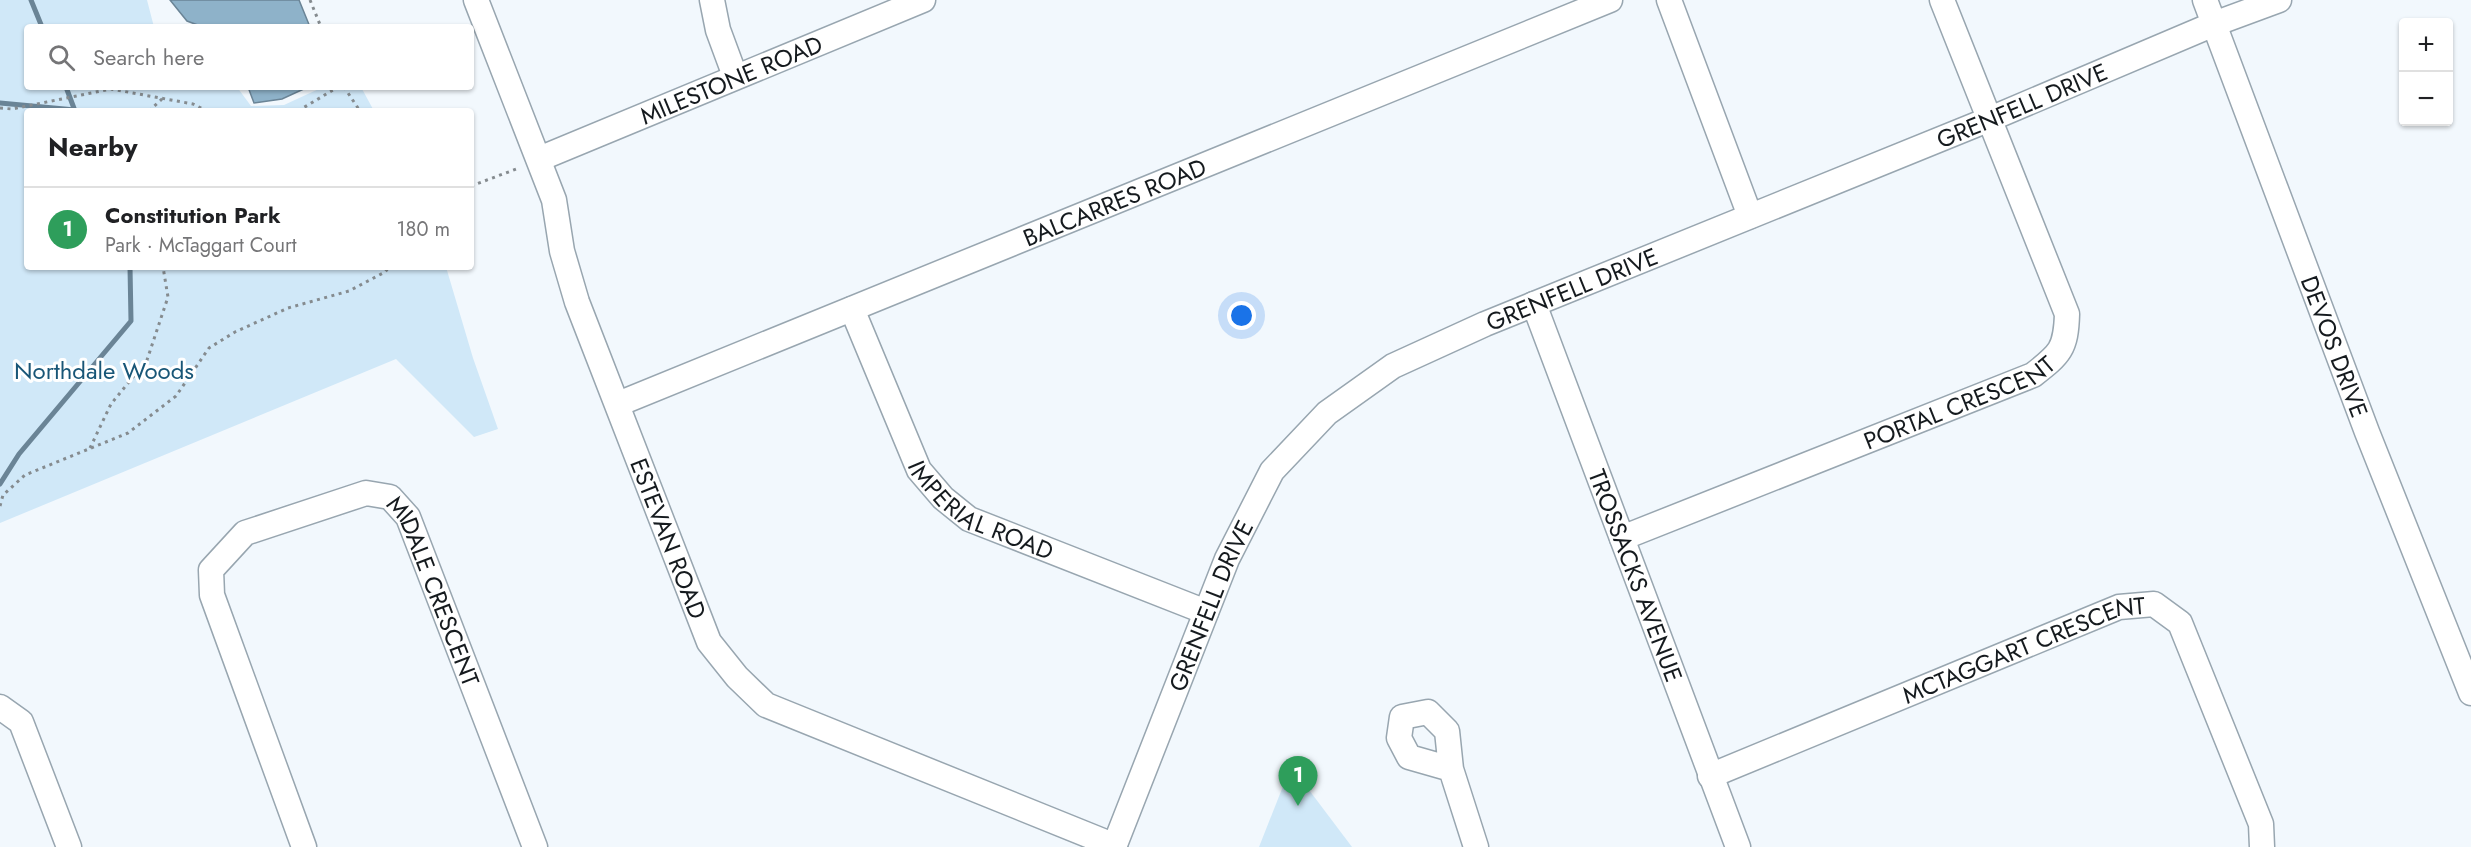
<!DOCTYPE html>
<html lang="en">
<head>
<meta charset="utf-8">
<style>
	body { margin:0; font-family:Jost,sans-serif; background:#f2f2f2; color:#202124 }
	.controls { position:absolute; right:18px; top:18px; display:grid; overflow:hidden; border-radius:6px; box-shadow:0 2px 4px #0004 }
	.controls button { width:54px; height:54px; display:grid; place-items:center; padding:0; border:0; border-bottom:2px solid #e0e0e0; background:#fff; color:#202124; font:30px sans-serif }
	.you { position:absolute; left:1242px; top:316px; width:21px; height:21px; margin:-15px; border:4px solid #fff; border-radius:50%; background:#1a73e8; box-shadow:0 0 0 9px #1a73e833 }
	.badge { display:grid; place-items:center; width:39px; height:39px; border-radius:50%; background:#111827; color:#fff; font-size:20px; font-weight:700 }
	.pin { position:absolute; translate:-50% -50px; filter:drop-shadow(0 2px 3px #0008) }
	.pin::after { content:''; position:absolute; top:32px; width:21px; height:18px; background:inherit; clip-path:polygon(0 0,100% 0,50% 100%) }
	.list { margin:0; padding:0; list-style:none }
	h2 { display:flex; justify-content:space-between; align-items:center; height:78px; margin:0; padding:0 24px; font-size:26px }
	h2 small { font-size:20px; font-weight:400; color:#757577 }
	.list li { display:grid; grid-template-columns:39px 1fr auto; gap:18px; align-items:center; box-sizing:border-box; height:84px; padding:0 24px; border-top:2px solid #e0e0e0 }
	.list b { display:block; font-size:22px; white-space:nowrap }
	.list p { margin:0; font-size:20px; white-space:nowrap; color:#757577 }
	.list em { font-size:20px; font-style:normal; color:#757577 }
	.icon { flex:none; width:33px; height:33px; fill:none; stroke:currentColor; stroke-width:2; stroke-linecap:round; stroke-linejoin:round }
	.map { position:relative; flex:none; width:2471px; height:847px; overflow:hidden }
	.search { position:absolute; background:#fff; box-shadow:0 2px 4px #0004; left:24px; top:24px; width:450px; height:66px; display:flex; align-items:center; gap:15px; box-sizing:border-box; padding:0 21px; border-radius:6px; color:#757577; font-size:22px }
	.panel { position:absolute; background:#fff; box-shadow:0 2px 4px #0004; left:24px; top:108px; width:450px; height:162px; border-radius:6px }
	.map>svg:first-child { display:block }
	.green { fill:#d0e8f8 }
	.water { fill:#8eb2c9; stroke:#6a8496; stroke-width:1.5 }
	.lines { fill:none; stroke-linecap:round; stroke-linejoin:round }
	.stream { stroke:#6a8496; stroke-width:5 }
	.minor-casing { stroke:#98a6b0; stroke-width:27 }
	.path { stroke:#858b8f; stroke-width:3; stroke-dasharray:3 4.5; stroke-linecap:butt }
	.minor { stroke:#fff; stroke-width:24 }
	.labels { text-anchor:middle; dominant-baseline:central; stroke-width:6; stroke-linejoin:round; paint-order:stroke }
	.street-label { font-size:24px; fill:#151a1e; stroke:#fff }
	.park-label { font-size:24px; fill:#185677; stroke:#fff }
</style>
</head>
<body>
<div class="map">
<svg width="2471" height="847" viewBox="0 0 2471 847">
	<rect width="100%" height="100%" fill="#f2f8fd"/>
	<!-- green -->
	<g class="green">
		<path d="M0,0H147L154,27H27V87H237L251,106L284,105L323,87H361L374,111H27V267H446L473,358L498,429L474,437L396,359L0,523Z"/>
		<path d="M1291,766L1352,847H1259Z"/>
	</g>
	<!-- water -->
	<g class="water">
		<path d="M170,0H299L310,27H203L187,21Z"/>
		<path d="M248,87H308L282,99L254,103Z"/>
	</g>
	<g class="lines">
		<!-- stream -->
		<g class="stream">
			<path d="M31,0L42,27"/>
			<path d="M66,87L75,111"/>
			<path d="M0,103L75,110"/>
			<path d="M0,484L19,454L131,321L130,267"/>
		</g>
		<defs>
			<g id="minor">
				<path id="s1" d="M476,0L554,200L562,251L577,302L709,642L737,677L766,705L1115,846"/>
				<path d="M712,0L718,30L735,76"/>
				<path d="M1669,0L1750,216"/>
				<path id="s2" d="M2205,0L2367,432L2471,693"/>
				<path id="s3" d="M539,159L923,0"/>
				<path id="s4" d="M1534,304L1738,847"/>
				<path id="s5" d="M852,309L919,470L943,498L969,519L1206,612"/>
				<path id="s6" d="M618,404L1610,0"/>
				<path id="s7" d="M1622,538L2033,375C2060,354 2066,349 2067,314L1942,0"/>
				<path d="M0,707L21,722L69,847"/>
				<path d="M1451,769L1409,757L1399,738L1402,717L1428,712L1447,731L1451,769L1476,847"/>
				<path id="s8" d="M1710,776L2119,607L2154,604L2180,623L2261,824L2262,847"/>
				<path id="s9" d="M304,847L212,595L211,570L245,533L366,493L390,497L408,517L535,847"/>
				<path id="s10" d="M1114,847L1227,559L1272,471L1327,413L1393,366L1485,324L1990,119L2214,24L2279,0"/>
			</g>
		</defs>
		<!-- minor casing -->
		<use href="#minor" class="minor-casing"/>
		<!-- path -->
		<g class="path">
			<path d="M310,0L321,27"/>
			<path d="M344,87L360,111"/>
			<path d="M0,108L12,109L111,89L193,104L207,111"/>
			<path d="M149,111L163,98"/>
			<path d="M298,111L338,87"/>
			<path d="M471,186L519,168"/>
			<path d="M90,448L111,404L147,360L168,297L163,267"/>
			<path d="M0,506L3,495L25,475L128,433L176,396L209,348L235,332L288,308L349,291L385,272L389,267"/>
		</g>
		<!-- minor -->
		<use href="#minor" class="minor"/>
	</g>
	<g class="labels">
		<!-- street labels -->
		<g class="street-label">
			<text stroke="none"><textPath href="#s3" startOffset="208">MILESTONE ROAD</textPath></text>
			<text stroke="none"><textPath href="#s10" startOffset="1250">GRENFELL DRIVE</textPath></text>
			<text stroke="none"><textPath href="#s6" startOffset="536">BALCARRES ROAD</textPath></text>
			<text stroke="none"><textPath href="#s10" startOffset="764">GRENFELL DRIVE</textPath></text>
			<text stroke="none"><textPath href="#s2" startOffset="370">DEVOS DRIVE</textPath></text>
			<text stroke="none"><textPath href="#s7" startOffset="363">PORTAL CRESCENT</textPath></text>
			<text stroke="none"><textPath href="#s5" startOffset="250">IMPERIAL ROAD</textPath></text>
			<text stroke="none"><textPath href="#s1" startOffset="573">ESTEVAN ROAD</textPath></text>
			<text stroke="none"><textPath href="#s4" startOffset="290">TROSSACKS AVENUE</textPath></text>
			<text stroke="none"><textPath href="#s9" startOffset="600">MIDALE CRESCENT</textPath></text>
			<text stroke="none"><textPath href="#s10" startOffset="260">GRENFELL DRIVE</textPath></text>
			<text stroke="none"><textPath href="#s8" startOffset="339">MCTAGGART CRESCENT</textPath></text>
		</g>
		<!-- park labels -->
		<g class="park-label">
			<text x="104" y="370">Northdale Woods</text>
		</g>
	</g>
</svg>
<div class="controls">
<button>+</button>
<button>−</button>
</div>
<div class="you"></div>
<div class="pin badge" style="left:1298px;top:806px;background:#2e9e5b">1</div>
<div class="search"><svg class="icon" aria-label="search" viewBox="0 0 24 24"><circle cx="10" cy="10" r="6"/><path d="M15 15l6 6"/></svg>Search here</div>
<section class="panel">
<h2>Nearby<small></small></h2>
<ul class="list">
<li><span class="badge" style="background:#2e9e5b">1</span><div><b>Constitution Park</b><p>Park · McTaggart Court</p></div><em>180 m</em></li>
</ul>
</section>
</div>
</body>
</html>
